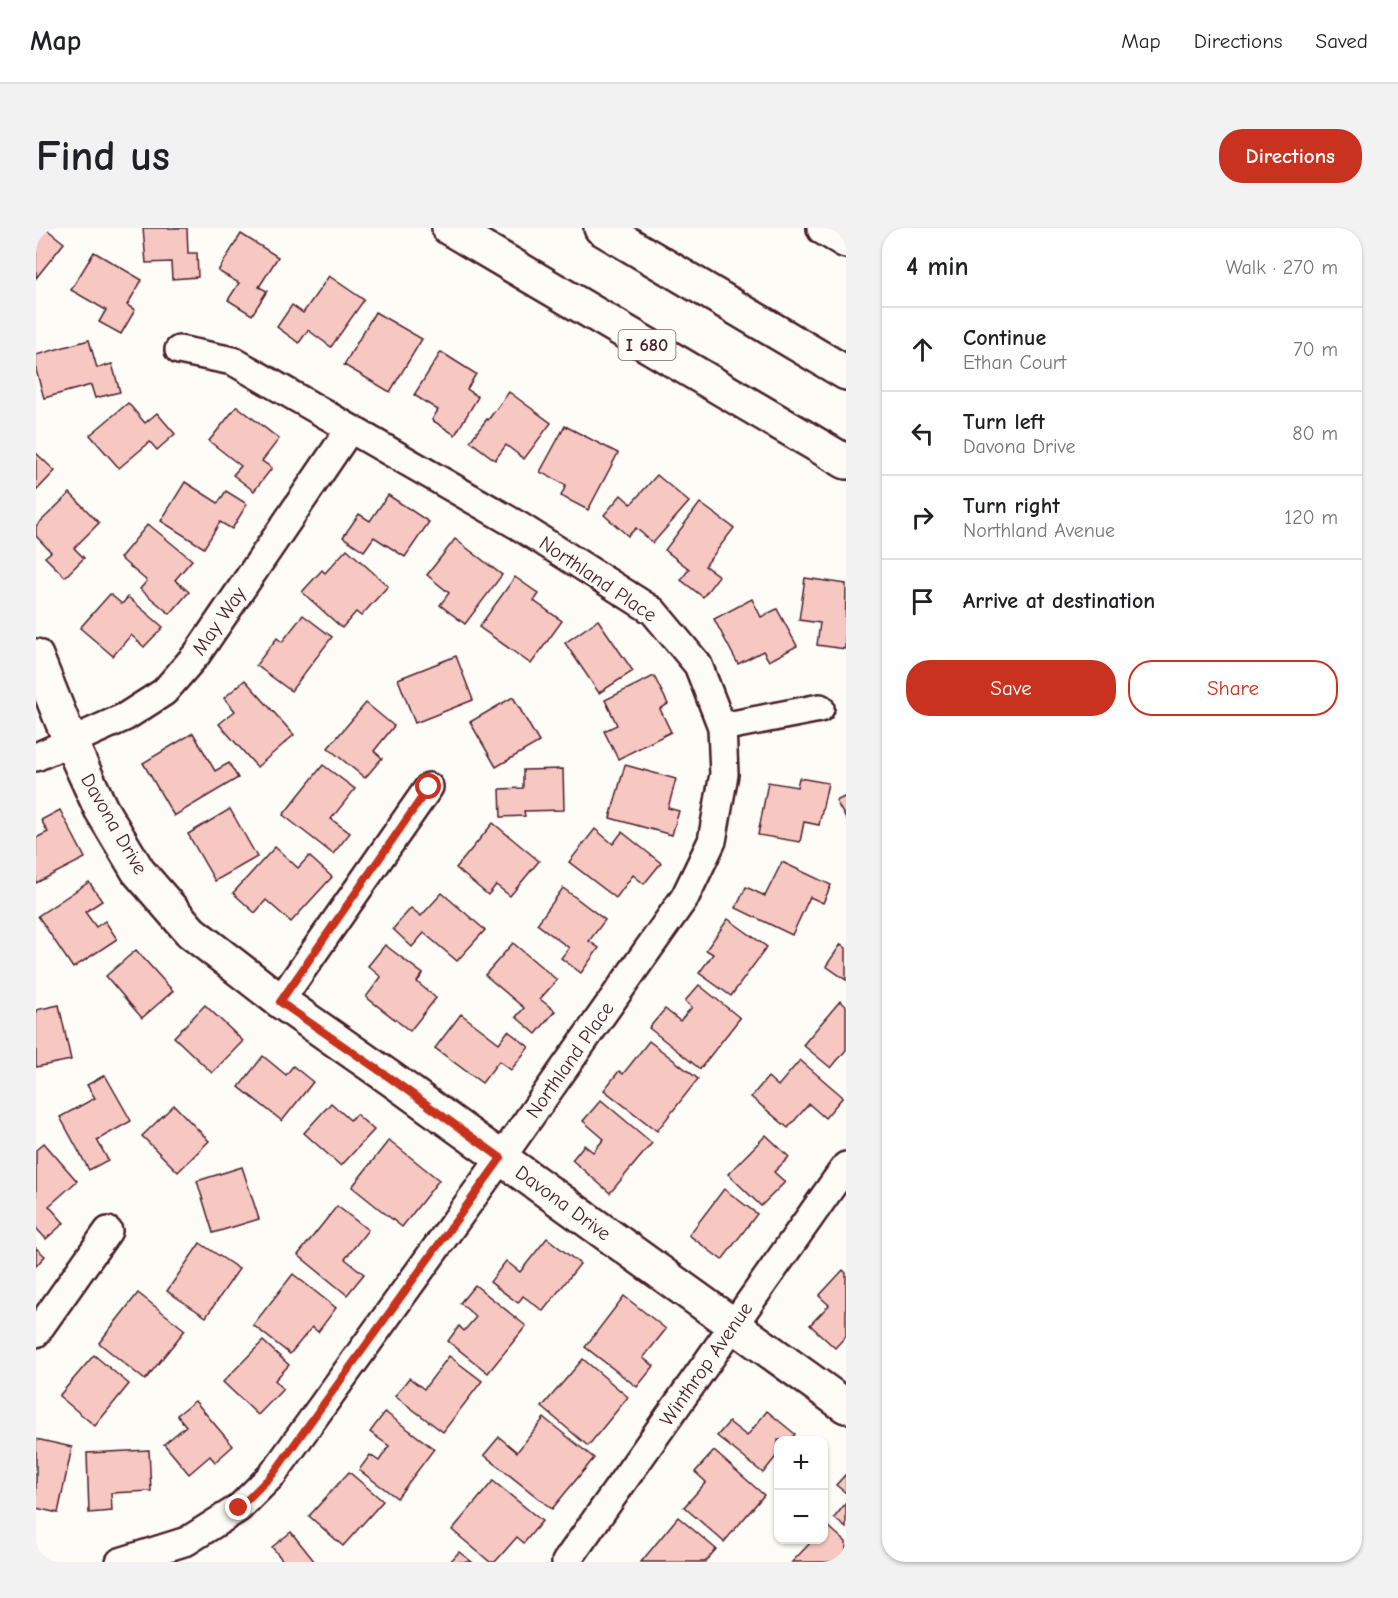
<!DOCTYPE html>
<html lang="en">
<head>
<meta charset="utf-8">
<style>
	body { margin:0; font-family:"Comic Neue",sans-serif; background:#f2f2f2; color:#202124 }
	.controls { position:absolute; right:18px; bottom:18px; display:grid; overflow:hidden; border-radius:12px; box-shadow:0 2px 4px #0004 }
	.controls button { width:54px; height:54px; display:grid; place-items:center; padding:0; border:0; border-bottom:2px solid #e0e0e0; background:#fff; color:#202124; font:30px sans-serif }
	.stop { position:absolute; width:18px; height:18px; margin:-14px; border:4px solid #c8321e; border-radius:50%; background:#fff }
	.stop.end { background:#c8321e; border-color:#fff; box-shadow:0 2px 6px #0008 }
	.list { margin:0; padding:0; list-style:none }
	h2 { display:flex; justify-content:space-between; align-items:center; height:78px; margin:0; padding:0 24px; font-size:26px }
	h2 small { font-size:20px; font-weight:400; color:#757577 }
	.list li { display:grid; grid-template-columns:39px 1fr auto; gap:18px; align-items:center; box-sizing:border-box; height:84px; padding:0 24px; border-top:2px solid #e0e0e0 }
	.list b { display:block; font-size:22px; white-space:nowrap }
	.list p { margin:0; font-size:20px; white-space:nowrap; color:#757577 }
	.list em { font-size:20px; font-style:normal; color:#757577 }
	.actions { display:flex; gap:12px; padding:18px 24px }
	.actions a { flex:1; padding:14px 0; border:2px solid #c8321e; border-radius:24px; text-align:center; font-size:21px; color:#c8321e }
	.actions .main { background:#c8321e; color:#fff }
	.icon { flex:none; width:33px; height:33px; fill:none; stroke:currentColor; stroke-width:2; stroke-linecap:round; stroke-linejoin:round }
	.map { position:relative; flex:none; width:810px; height:1334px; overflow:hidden; border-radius:24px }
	header { display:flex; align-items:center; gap:36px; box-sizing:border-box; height:84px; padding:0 30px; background:#fff; border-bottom:2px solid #e0e0e0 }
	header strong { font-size:28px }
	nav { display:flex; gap:33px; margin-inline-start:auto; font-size:21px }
	.intro { display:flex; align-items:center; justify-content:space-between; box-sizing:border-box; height:144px; padding:0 36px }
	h1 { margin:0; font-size:42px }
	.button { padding:15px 27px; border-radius:24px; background:#c8321e; color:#fff; font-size:21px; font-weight:700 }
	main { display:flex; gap:36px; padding:0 36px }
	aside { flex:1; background:#fff; border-radius:24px; box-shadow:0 2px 4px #0004 }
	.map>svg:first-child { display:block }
	.building { fill:#f7c7c2; stroke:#4a1f2b; stroke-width:1.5 }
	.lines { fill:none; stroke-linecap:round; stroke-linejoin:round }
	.street-casing { stroke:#4a1f2b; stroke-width:32 }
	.secondary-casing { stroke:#4a1f2b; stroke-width:38 }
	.highway-casing { stroke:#4a1f2b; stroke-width:38 }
	.street { stroke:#fdfcf7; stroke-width:27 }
	.secondary { stroke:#fdfcf7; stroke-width:33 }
	.highway { stroke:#fdfcf7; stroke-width:33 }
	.route { stroke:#c8321e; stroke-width:8 }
	.labels { text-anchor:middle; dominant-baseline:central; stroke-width:6; stroke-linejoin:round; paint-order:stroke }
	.shield { fill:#fdfcf7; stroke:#806168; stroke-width:1.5 }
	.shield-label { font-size:18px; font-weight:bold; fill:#4a1f2b }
	.street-label { font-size:20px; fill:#4a1f2b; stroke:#fdfcf7 }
</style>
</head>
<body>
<header>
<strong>Map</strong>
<nav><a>Map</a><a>Directions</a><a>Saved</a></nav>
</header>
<div class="intro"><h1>Find us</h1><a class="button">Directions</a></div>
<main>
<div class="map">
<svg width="810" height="1334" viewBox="0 0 810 1334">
	<rect width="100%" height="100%" fill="#fdfcf7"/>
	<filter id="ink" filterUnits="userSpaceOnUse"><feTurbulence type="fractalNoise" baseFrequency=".0167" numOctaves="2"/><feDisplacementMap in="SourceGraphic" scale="12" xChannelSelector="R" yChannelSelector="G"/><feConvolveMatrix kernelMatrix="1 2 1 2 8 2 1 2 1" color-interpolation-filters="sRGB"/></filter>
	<g filter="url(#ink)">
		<!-- building -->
		<g class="building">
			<path d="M0,0H9L28,15L0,50Z"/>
			<path d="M107,0H151L152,25H161L162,49L136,51L135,34L110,35Z"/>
			<path d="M205,6L242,29L223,59L231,63L216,87L192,72L203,55L182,43Z"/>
			<path d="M58,24L106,52L91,77L99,82L85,106L63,94L70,82L35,62Z"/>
			<path d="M293,48L328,72L295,119L272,102L263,115L241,99L256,77L267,85Z"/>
			<path d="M339,84L386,111L354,164L308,137Z"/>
			<path d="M53,112L61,140L76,136L84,164L59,170L55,157L8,170L0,142V127Z"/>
			<path d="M405,124L440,146L431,161L442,169L419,207L396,192L402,182L378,167Z"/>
			<path d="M473,164L515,195L488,231L470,217L459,232L434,213L451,191L452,192Z"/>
			<path d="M92,175L109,195L121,185L139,206L121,222L114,214L83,240L54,207Z"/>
			<path d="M201,178L243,211L226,233L236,240L218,263L197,247L205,238L173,213Z"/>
			<path d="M529,198L582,225L552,282L525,268L530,257L504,244Z"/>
			<path d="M0,225L19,243L0,263Z"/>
			<path d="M621,247L653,274L617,315L600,300L592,308L568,287L585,267L595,276Z"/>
			<path d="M149,254L182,275L190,263L211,276L196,301L184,294L168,320L125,293Z"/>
			<path d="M34,265L63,295L38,320L48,330L29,349L9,329L15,324L0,308V298Z"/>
			<path d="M352,267L393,294L369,329L338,309L328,323L307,309L323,286L334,293Z"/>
			<path d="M664,275L698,300L669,338L683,348L667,369L645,352L653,341L629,322Z"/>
			<path d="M112,296L156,332L139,352L153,364L134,386L104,361L111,353L84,330Z"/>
			<path d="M419,311L466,347L429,396L404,377L413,365L391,347Z"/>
			<path d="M311,321L352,358L325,388L320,384L306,400L266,364L286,342L289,345Z"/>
			<path d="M479,349L503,366L498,373L526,393L495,436L443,399Z"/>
			<path d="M769,350L810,356L809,421L781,417L784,395L763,392Z"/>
			<path d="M74,366L86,376L92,369L127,399L108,419L95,407L77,428L44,400Z"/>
			<path d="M716,371L725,389L741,381L761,418L733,433L727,423L702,436L678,391Z"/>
			<path d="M267,387L296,409L255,463L220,437L241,410L246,414Z"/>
			<path d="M562,392L597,443L563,465L529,415Z"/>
			<path d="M420,428L437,472L379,495L362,451Z"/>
			<path d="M618,448L632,476L624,481L635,504L582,531L568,503L581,497L569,472Z"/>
			<path d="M209,452L258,507L221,539L183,496L199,483L188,470Z"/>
			<path d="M477,469L503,514L460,539L434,494Z"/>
			<path d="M330,475L358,498L338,523L346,530L329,550L292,520Z"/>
			<path d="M157,505L179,543L193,535L202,550L138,588L107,535Z"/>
			<path d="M287,537L319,561L295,591L314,605L297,626L247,587Z"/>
			<path d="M589,537L640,551L632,580L643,583L636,607L574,590Z"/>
			<path d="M527,541L528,582L488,583L489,588L465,589L464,561L487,560V542Z"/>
			<path d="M763,550L792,555L783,597L768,594L764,614L722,607L732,554L761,559Z"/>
			<path d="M810,568V591L800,573Z"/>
			<path d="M194,581L221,629L179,653L152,606Z"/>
			<path d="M24,582L49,630L0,655V610L12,604L5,592Z"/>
			<path d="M457,595L503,633L474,668L460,657L452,667L420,640Z"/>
			<path d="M559,601L577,616L586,604L625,635L608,656L597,647L580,670L533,634Z"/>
			<path d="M239,619L262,640L273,628L296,649L255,694L230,672L219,685L197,665Z"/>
			<path d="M746,634L795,657L787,675L774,669L756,707L700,680L710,659L729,668Z"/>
			<path d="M53,654L66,673L49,684L60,699L69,693L81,711L37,740L2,688Z"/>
			<path d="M527,660L569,692L553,713L563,720L545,745L525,730L533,720L501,696Z"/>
			<path d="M406,665L449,702L421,733L388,705L376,719L357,701L375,680L385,688Z"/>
			<path d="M692,691L731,719L695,768L663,745L677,726L670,722Z"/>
			<path d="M477,715L521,752L504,771L519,783L500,806L480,789L488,780L449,747Z"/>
			<path d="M805,716L810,720V752L790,738Z"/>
			<path d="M349,717L387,746L381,754L400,770L374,803L330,769L345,749L332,738Z"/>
			<path d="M100,722L137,763L106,790L70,748Z"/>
			<path d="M663,757L704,790L664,841L613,800L629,781L644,793L656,779L649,773Z"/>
			<path d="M804,773L810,778V822L795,840L767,817Z"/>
			<path d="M23,777L35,832L0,839V782Z"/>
			<path d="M169,777L207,813L176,845L138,809Z"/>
			<path d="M425,786L463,815L472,803L493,819L475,842L463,833L446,855L399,820Z"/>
			<path d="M613,813L662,851L621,903L568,862L583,843L587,846Z"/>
			<path d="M227,828L250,847L257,838L277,854L246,893L203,859Z"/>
			<path d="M764,832L807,869L789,890L773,876L752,900L715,869L732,849L742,858Z"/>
			<path d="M69,847L95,893L61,912L72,932L53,942L24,889L59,870L51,857Z"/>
			<path d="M565,872L616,915L574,965L536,932L548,917L557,924L568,911L547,893Z"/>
			<path d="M295,875L314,892L320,886L338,902L305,938L268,905Z"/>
			<path d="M138,877L173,913L142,944L106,908Z"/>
			<path d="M730,907L753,929L738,944L749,954L725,978L692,946Z"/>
			<path d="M353,912L403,952L366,999L316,959Z"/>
			<path d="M8,915L41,953L13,978L28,995L10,1011L0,1000V922Z"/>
			<path d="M206,939L223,991L177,1005L161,953Z"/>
			<path d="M688,961L721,986L686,1032L653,1007Z"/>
			<path d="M301,978L332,1002L309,1031L328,1046L311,1067L262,1027Z"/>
			<path d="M511,1010L544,1036L507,1083L487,1068L482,1075L454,1054L470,1033L484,1044Z"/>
			<path d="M164,1015L203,1041L170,1089L131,1063Z"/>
			<path d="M0,1020L9,1028L0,1038Z"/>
			<path d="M807,1042L810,1045V1108L799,1120L774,1097L793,1077L783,1068Z"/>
			<path d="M257,1046L300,1080L282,1104L276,1099L254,1126L217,1097Z"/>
			<path d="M439,1057L490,1098L452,1145L412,1113L423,1098L428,1103L440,1089L424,1075Z"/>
			<path d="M102,1065L149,1102L109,1152L63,1115Z"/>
			<path d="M588,1068L630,1101L607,1130L618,1138L601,1159L549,1119Z"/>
			<path d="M227,1113L253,1137L239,1152L247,1161L222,1187L187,1154Z"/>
			<path d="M58,1127L93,1156L59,1198L23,1168Z"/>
			<path d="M413,1128L446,1153L407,1204L359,1168L373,1150L388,1161Z"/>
			<path d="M547,1131L592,1169L552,1218L506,1179Z"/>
			<path d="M159,1173L197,1218L179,1234L174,1228L153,1246L128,1216L150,1198L141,1187Z"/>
			<path d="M731,1183L759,1206L754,1212H742V1226L727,1245L681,1208L693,1194L711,1208Z"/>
			<path d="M349,1184L398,1221L361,1270L323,1242L334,1227L343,1233L353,1218L334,1204Z"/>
			<path d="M508,1190L558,1230L516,1281L448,1227L463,1209L481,1224Z"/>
			<path d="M0,1211L36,1219L22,1285L0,1280Z"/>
			<path d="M113,1222L115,1263L75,1265L76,1283L53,1285L51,1225Z"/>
			<path d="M678,1223L728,1267L688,1314L648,1279L670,1254L659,1244Z"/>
			<path d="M313,1244L347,1273L307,1318L273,1288Z"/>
			<path d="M810,1246V1265L800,1257Z"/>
			<path d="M457,1253L506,1293L488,1315L481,1309L459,1334H454L416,1302Z"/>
			<path d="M810,1275V1300L798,1290Z"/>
			<path d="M642,1289L680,1321L669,1334H605Z"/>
			<path d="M791,1297L810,1314V1334H756L777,1312H788V1300Z"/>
			<path d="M255,1304L279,1334H248L236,1319Z"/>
			<path d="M423,1324L436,1334H414Z"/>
		</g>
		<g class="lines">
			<defs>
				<g id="street">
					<path d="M686,499L784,480"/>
					<path d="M0,529L89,489L128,464L161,426L314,201"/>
					<path d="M244,773L393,559"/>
					<path d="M0,1105L72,1003"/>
					<path d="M84,1334L151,1313L203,1280L237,1246L465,930L649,669L676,613L688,546L686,499L662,437L617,383L483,298L197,133L143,122"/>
					<path d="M530,1334L810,938"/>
				</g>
				<g id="secondary">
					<path d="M788,0L810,13"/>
					<path d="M0,428L34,513L65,581L102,643L155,704L244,773L354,850L810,1178"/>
				</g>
				<g id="highway">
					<path d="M413,0L810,234"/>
					<path d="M565,0L810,145"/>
				</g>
			</defs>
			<!-- street casing -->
			<use href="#street" class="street-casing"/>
			<!-- secondary casing -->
			<use href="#secondary" class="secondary-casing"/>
			<!-- highway casing -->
			<use href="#highway" class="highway-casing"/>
			<!-- street -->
			<use href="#street" class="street"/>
			<!-- secondary -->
			<use href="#secondary" class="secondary"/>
			<!-- highway -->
			<use href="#highway" class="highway"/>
		</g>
	</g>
	<g class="lines" filter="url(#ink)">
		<!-- route -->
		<path class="route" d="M203,1280L237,1246L465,930L354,850L244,774L393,559"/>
	</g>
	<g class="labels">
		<!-- shield labels -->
		<rect class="shield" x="582.5" y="102" width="57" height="30" rx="4.5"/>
		<g class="shield-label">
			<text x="611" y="117">I 680</text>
		</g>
		<!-- street labels -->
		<g class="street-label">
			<text transform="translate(562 351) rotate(34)">Northland Place</text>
			<text transform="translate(183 393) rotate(-55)">May Way</text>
			<text transform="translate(78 596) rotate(60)">Davona Drive</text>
			<text transform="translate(534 832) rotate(-55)">Northland Place</text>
			<text transform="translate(527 975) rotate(36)">Davona Drive</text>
			<text transform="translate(670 1136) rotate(-55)">Winthrop Avenue</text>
		</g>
	</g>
</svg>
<div class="controls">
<button>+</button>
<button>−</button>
</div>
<div class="stop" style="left:393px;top:559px"></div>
<div class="stop end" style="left:203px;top:1280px"></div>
</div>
<aside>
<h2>4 min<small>Walk · 270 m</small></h2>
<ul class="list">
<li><svg class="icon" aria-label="ahead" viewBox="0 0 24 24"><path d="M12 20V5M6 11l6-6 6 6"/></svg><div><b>Continue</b><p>Ethan Court</p></div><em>70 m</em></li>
<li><svg class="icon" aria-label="left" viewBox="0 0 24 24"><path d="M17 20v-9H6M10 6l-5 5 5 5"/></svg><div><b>Turn left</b><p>Davona Drive</p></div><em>80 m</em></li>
<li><svg class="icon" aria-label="right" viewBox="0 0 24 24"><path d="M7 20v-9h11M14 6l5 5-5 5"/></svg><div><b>Turn right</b><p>Northland Avenue</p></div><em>120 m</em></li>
<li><svg class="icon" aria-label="arrive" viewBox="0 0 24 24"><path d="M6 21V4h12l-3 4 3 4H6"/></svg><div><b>Arrive at destination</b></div></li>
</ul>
<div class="actions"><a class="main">Save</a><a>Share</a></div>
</aside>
</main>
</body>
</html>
